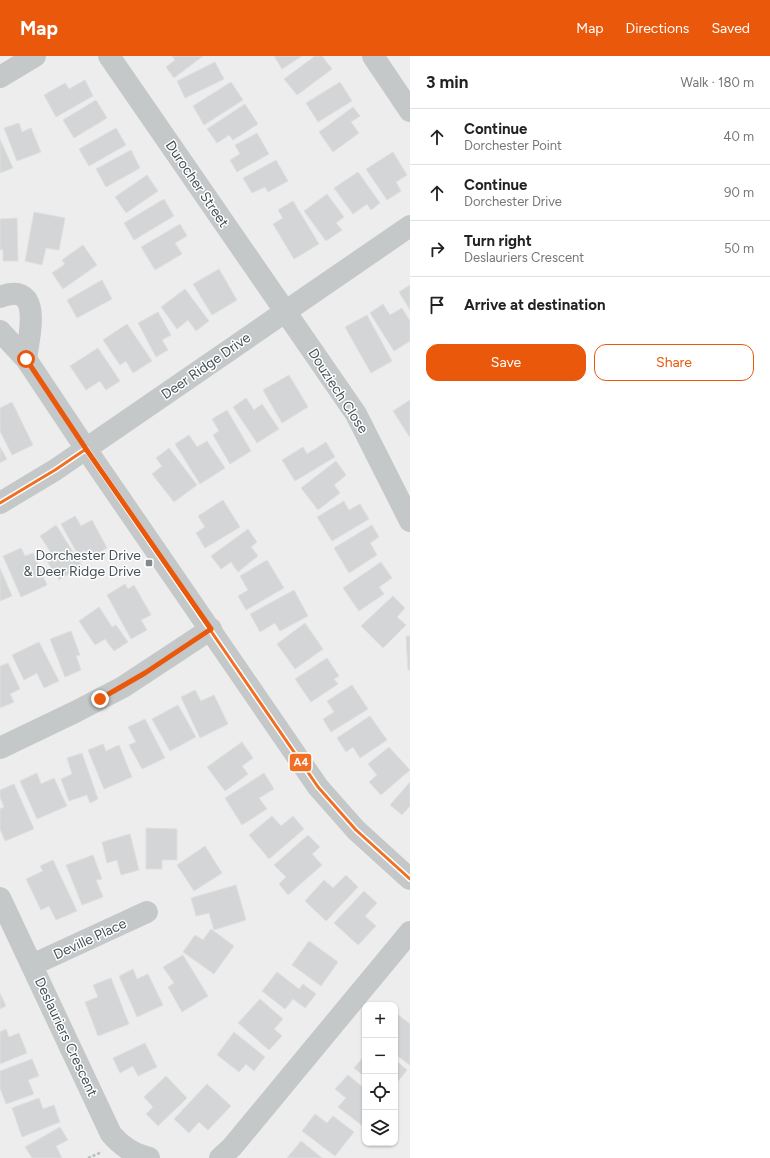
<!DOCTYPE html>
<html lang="en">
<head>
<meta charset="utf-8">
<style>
	body { margin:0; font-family:Figtree,sans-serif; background:#f2f2f2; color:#222 }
	.controls { position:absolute; right:12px; bottom:12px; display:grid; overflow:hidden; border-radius:8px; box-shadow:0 1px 3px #0004 }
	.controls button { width:36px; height:36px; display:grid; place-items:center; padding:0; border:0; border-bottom:1px solid #e0e0e0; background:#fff; color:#222; font:20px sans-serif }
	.stop { position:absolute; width:12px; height:12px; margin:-9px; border:3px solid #ea580c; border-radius:50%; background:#fff }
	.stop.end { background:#ea580c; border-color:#fff; box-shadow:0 1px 4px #0008 }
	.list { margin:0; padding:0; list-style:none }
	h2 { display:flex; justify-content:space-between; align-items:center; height:52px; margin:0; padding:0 16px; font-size:17px }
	h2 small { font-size:13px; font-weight:400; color:#767676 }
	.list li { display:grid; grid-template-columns:26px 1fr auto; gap:12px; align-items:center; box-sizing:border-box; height:56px; padding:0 16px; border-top:1px solid #e0e0e0 }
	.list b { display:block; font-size:15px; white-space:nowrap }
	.list p { margin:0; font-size:13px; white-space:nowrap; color:#767676 }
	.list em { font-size:13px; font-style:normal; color:#767676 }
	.actions { display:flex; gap:8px; padding:12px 16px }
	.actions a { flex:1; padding:9px 0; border:1px solid #ea580c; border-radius:12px; text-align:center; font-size:14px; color:#ea580c }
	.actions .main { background:#ea580c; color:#fff }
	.icon { flex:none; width:22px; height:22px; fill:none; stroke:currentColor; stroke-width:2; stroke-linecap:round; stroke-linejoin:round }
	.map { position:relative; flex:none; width:410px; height:1102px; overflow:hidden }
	header { display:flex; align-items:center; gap:24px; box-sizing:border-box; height:56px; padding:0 20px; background:#ea580c; color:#fff }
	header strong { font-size:19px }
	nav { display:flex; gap:22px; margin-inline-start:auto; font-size:14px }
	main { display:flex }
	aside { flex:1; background:#fff }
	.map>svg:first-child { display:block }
	.building { fill:#d4d5d6; stroke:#dfdfe0 }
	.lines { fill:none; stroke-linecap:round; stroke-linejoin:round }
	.path { stroke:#b4bfbb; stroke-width:2.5; stroke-dasharray:3 2; stroke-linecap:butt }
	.minor { stroke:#c4c8c9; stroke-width:22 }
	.bus-1-casing { stroke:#fff; stroke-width:6 }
	.bus-1 { stroke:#f16f25; stroke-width:3 }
	.route { stroke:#ea580c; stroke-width:5 }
	.poi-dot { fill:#81888c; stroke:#fff; stroke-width:1.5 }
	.labels { text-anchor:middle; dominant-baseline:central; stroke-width:3; stroke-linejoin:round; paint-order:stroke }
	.street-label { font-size:14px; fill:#465158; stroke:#fff }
	.poi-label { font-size:14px; fill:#465158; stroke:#fff; text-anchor:end }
	.line-badge { stroke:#fff; stroke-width:1.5 }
	.badge-label { font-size:11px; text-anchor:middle; font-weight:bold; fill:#fff }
</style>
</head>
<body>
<header>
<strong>Map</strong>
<nav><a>Map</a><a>Directions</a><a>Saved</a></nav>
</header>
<main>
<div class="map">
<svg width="410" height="1102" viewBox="0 0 410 1102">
	<rect width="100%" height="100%" fill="#eeeded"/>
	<!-- building -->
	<g class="building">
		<path d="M172,0H203L174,22L166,11L175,4Z"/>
		<path d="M274,0H302L282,13Z"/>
		<path d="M315,0H322L332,13L297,39L284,23Z"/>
		<path d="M215,6L224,23L185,42L177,25Z"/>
		<path d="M85,24L93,40L56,61L44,39L65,27L69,33Z"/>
		<path d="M231,26L243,44L204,69L193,50Z"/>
		<path d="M340,26L352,45L318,66L306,47Z"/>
		<path d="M96,44L107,62L74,82L63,64Z"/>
		<path d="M245,48L258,68L233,84L229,79L217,87L207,73Z"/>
		<path d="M353,51L360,60L351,66L359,77L333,96L319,76Z"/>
		<path d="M19,67L22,76L31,72L41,96L17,105L4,72Z"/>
		<path d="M116,72L126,89L89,110L79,93Z"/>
		<path d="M257,77L269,98L237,116L230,104L240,98L235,89Z"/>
		<path d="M0,83L13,112L0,117Z"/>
		<path d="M131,94L140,112L106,131L96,113Z"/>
		<path d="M393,96L407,119L396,126L401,135L387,144L366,113Z"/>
		<path d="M276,104L288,125L268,136L265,131L252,137L243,122Z"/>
		<path d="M358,116L380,147L371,154L367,148L353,158L334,132Z"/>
		<path d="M147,119L158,135L126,157L115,141Z"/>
		<path d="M327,138L344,161L336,167L342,174L326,185L304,155Z"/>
		<path d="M164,143L174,160L134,184L124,167Z"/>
		<path d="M293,145L319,188L294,203L273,168L283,162L278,154Z"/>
		<path d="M34,156L65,162L59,194L46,192L42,209L25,205Z"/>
		<path d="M17,162L18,205H3V194H0V163Z"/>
		<path d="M180,168L187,180L175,187L182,198L155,214L141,191Z"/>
		<path d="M83,189L97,209L63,233L52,217L65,208L62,204Z"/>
		<path d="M219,213L237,244L212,259L193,228Z"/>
		<path d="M102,224L112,243L77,262L67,244Z"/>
		<path d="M410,229V254L399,236Z"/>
		<path d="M185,233L209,265L196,275L188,264L177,273L161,251Z"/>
		<path d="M383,248L390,259L402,252L410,265V285L394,295L370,257Z"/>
		<path d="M158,256L171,279L162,284L168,294L156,301L138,267Z"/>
		<path d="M367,259L392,305L371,317L345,271Z"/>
		<path d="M127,268L152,305L133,317L126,305L120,309L103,284Z"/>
		<path d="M98,292L120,325L106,334L100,325L86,334L70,310Z"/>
		<path d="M289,319L308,351L282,367L263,334Z"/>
		<path d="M246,342L254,354L262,348L279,373L257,387L233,351Z"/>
		<path d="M410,344V380H409L393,355Z"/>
		<path d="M12,346L33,389L12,399L0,375V352Z"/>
		<path d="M227,354L251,395L230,408L213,379L219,375L212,363Z"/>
		<path d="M189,379L197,391L207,385L225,412L200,428L175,388Z"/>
		<path d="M326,386L335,401L295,425L282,404L303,391L307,398Z"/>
		<path d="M0,391L7,403L0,407Z"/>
		<path d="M169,392L197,429L174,446L152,418L162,410L156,402Z"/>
		<path d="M336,405L346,419L334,429L340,437L318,454L301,432Z"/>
		<path d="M223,444L240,471L205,492L196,477L205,471L198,460Z"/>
		<path d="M344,445L349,454L360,448L369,463L332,485L317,461Z"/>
		<path d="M75,460L81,470L92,464L107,492L82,506L61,468Z"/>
		<path d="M56,469L82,510L59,524L43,499L50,495L40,480Z"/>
		<path d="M372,469L379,481L370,487L377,499L349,517L334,492Z"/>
		<path d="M248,473L257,486L251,491L258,500L238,516L231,506L221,513L211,500Z"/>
		<path d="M21,492L25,500L33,497L47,529L21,541L3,500Z"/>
		<path d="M267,504L284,532L246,554L238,540L248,534L240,520Z"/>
		<path d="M381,506L392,522L379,531L384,538L359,555L343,532Z"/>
		<path d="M0,512L12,540L0,545Z"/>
		<path d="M125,528L128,533L134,529L151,559L141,564L147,574L131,583L107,539Z"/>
		<path d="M294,534L308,560L280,575L275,567L260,576L250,558Z"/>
		<path d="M393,540L405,552L397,561L406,569L383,592L361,570Z"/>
		<path d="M99,551L112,571L116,569L128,586L114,595L105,583L95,589L79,565Z"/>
		<path d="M305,567L323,593L295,613L277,588Z"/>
		<path d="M71,575L80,599L76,600L81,614L65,621L50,583Z"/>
		<path d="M406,580H410V614H408Z"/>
		<path d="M39,586L59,625L44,632L37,617L24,624L12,599Z"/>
		<path d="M327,602L339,620L334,623L338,628L311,646L295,623Z"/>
		<path d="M8,607L20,633L10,638L14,646L0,652V610Z"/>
		<path d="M352,629L368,653L331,676L323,663L334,656L327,645Z"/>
		<path d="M195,634L201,645L214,639L228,668L200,682L181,641Z"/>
		<path d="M178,649L196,681L170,695L152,663Z"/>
		<path d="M370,660L387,684L360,702L353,691L346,696L337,682Z"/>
		<path d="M145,663L165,702L142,713L129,689L136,686L128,671Z"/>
		<path d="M242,686L253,702L242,710L248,718L225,735L207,711Z"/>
		<path d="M103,688L106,695L119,689L132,721L104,733L88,694Z"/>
		<path d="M389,691L410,714L381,739L369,726L377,719L368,708Z"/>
		<path d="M82,697L98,743L90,747L87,739L69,745L61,723L72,718L67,702Z"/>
		<path d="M37,717L41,728L54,722L67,750L37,763L20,725Z"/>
		<path d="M264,717L274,733L259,742L267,753L242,769L225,742Z"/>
		<path d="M410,726V750L402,759L390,749Z"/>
		<path d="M14,728L34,773L5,785L0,773V753L4,751L0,741V734Z"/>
		<path d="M272,760L281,770L293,760L304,773L269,803L249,779Z"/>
		<path d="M146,772L177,773V804H162V813H146Z"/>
		<path d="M130,778L139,814L121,819L117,804L107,807L102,786Z"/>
		<path d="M308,779L320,791L312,798L322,809L288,839L279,828L286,821L274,809Z"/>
		<path d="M205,790L222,817L194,835L177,809Z"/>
		<path d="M93,799L102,823L96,824L103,841L82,849L66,809Z"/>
		<path d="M53,804L77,855L56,864L49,850L41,854L26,823L43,815L40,810Z"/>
		<path d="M346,819L358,831L326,865L305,845L324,824L333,832Z"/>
		<path d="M236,829L246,864L214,874L209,857L196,860L191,842Z"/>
		<path d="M364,835L377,847L365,860L376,870L358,889L334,867Z"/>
		<path d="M211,873L234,890L214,918L183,896L195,879L203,884Z"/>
		<path d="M309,885L338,906L321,930L292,909Z"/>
		<path d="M183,899L208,940L182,956L168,931L174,927L163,911Z"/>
		<path d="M133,913L137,923L148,918L163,949L137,961L119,920Z"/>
		<path d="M277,916L299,933L303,928L316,938L305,952L293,943L285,953L262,935Z"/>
		<path d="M111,922L129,968L98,980L85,946L98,941L93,929Z"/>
		<path d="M0,937L6,950L0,953Z"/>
		<path d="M260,943L283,963L274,973L282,980L269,994L238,967Z"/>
		<path d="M397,958L410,968V1009L395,998V988L399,983L395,979V961Z"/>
		<path d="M6,973L9,981L19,977L27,997L0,1008V976Z"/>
		<path d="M234,976L265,1001L254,1015L246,1008L239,1016L217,999Z"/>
		<path d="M145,987L157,1011L138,1020L133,1010L120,1017L113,1002Z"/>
		<path d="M364,1000L365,1001V1021L354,1012Z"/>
		<path d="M32,1003L39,1020L28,1024L34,1038L6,1048L0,1032V1015Z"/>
		<path d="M395,1004L407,1014L395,1029Z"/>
		<path d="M348,1019L365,1033V1070L364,1071L338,1051L346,1042L335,1033Z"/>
		<path d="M166,1020L187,1042L158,1070L146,1058L153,1051L144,1041Z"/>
		<path d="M207,1028L231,1050L208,1074L199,1066L189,1077L174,1063Z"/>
		<path d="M39,1042L43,1053L54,1049L60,1066L22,1081L12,1052Z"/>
		<path d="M315,1058L327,1067L333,1060L354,1076L335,1100L302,1075Z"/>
		<path d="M60,1071L68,1084L56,1090L62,1102H32L25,1091Z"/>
		<path d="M301,1085L311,1093L322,1102H287Z"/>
	</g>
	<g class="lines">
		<!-- path -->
		<path class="path" d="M88,1102L102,1096"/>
		<!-- minor -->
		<g class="minor">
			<path d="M109,0L356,358L410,465"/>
			<path d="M373,0L410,55"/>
			<path d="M0,21L35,0"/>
			<path d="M0,241C44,224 29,280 26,303"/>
			<path d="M0,275L26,303L86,393L318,731L356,774L410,823"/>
			<path d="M0,447L55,414L410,170"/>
			<path d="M0,692L75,656L123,631L211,573"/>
			<path d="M0,842L111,1078C122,1091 133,1098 149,1102"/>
			<path d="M32,909L147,856"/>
			<path d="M220,1102L232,1091L410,876"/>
		</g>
		<defs>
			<path id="bus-1" d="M0,447L55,414L86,393L318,731L356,774L410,823"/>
		</defs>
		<!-- bus-1 casing -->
		<use href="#bus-1" class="bus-1-casing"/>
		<!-- bus-1 -->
		<use href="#bus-1" class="bus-1"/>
	</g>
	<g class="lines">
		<!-- route -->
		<path class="route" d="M26,303L86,393L211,573L145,617L100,643"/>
	</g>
	<!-- markers -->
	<rect class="poi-dot" x="145" y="503" width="8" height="8" rx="2"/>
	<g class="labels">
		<!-- street labels -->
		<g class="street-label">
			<text transform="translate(197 128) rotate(56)">Durocher Street</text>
			<text transform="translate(206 310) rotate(-35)">Deer Ridge Drive</text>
			<text transform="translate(338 335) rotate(57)">Douziech Close</text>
			<text transform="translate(90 883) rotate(-25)">Deville Place</text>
			<text transform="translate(66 981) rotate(65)">Deslauriers Crescent</text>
		</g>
		<!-- poi labels -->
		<g class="poi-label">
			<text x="141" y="499">Dorchester Drive<tspan x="141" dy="16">&amp; Deer Ridge Drive</tspan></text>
		</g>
	</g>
	<rect class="line-badge" x="289" y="697" width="23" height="19" rx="4" fill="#f16f25"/>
	<g class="badge-label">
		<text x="301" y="710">A4</text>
	</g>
</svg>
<div class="controls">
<button>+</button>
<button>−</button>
<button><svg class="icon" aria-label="locate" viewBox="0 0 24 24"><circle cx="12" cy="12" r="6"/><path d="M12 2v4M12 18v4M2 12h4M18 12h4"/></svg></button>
<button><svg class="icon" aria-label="layers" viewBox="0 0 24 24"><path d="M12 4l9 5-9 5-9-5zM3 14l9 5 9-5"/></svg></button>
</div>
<div class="stop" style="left:26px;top:303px"></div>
<div class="stop end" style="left:100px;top:643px"></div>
</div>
<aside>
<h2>3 min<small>Walk · 180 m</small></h2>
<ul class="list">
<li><svg class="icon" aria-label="ahead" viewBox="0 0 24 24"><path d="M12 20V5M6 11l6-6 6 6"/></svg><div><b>Continue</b><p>Dorchester Point</p></div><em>40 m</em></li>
<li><svg class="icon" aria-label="ahead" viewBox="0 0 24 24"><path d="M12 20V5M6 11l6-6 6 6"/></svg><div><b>Continue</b><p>Dorchester Drive</p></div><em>90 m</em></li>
<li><svg class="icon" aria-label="right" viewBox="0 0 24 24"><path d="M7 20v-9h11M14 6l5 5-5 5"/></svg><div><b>Turn right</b><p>Deslauriers Crescent</p></div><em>50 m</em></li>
<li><svg class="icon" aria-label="arrive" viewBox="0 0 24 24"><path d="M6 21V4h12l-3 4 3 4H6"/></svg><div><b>Arrive at destination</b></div></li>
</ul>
<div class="actions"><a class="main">Save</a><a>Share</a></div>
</aside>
</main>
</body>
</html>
